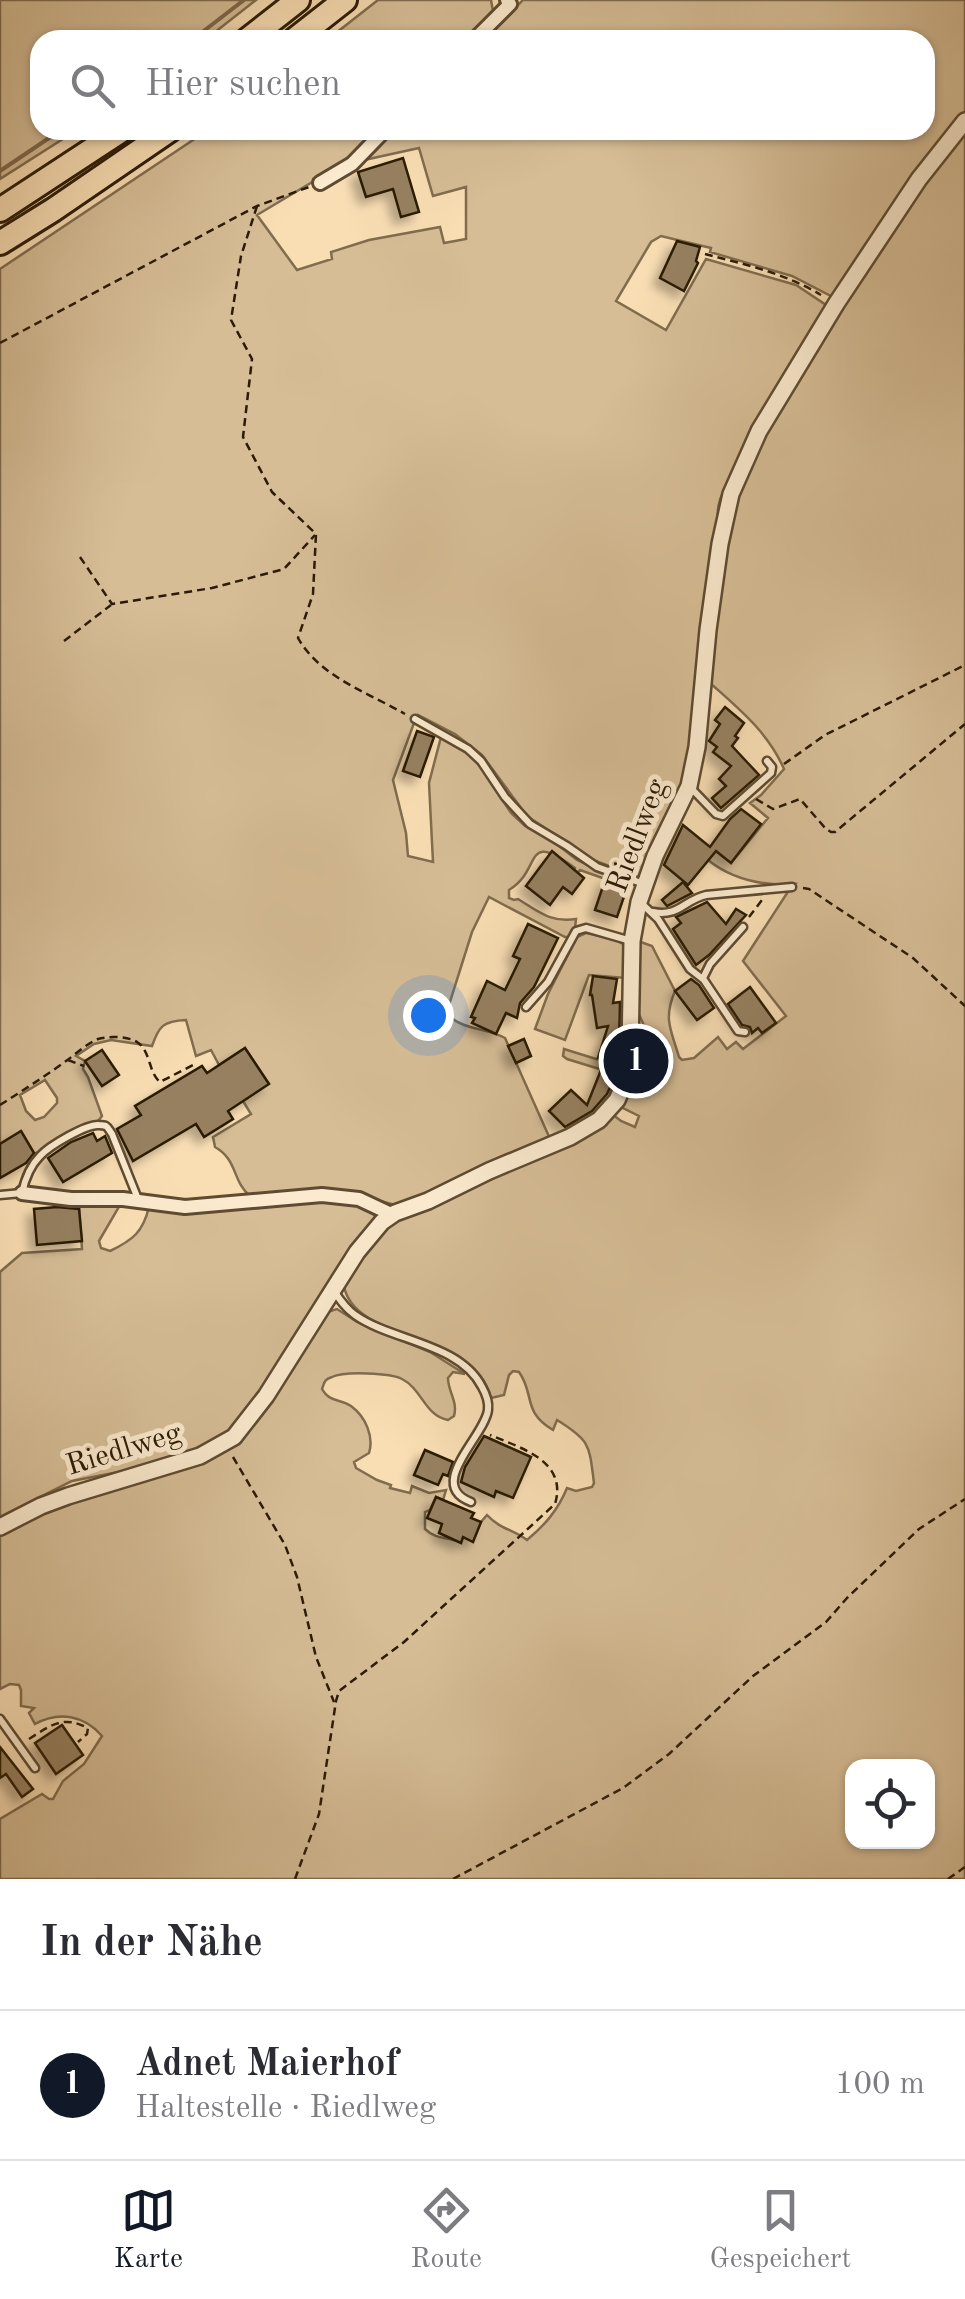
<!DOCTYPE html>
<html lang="de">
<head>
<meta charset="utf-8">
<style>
	body { margin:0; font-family:"Old Standard TT",serif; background:#f2f2f3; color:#2b2b33 }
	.controls { position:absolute; right:30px; bottom:30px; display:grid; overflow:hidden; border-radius:20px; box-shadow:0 2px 8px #0004 }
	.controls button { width:90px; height:90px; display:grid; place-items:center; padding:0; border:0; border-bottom:2px solid #e1e1e2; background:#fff; color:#2b2b33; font:50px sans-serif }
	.you { position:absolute; left:428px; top:1015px; width:35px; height:35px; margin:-25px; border:8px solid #fff; border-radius:50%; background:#1a73e8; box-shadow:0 0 0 15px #1a73e833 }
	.badge { display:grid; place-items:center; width:65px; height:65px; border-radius:50%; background:#111827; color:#fff; font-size:32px; font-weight:700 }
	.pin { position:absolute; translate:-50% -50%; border:5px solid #fff; box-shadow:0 2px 10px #0006 }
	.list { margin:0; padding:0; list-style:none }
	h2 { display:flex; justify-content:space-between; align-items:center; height:130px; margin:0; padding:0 40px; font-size:42px }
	h2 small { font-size:32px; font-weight:400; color:#7c7c81 }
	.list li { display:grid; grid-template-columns:65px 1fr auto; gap:30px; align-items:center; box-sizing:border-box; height:150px; padding:0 40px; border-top:2px solid #e1e1e2 }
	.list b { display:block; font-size:38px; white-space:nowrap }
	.list p { margin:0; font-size:32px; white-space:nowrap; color:#7c7c81 }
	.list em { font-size:32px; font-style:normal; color:#7c7c81 }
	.icon { flex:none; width:55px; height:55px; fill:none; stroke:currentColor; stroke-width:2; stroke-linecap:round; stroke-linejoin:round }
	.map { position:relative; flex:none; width:965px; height:1879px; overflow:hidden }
	.search { position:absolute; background:#fff; box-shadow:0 2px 8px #0004; left:30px; right:30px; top:30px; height:110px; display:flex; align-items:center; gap:25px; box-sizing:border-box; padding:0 35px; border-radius:30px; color:#7c7c81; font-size:38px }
	.sheet { height:280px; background:#fff }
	nav { display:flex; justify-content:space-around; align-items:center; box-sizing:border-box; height:140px; border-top:2px solid #e1e1e2; background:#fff; font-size:28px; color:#7c7c81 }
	nav a { display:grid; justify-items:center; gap:5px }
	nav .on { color:#111827 }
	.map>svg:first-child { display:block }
	.green { fill:#d6bd96; stroke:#806c4e; stroke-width:2.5; fill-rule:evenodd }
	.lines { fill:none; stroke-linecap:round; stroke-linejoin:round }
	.stream { stroke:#7d674b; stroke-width:4 }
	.building { fill:#968060; stroke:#2b1a06; stroke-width:2.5; filter:url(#shadow) }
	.service-casing { stroke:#5e4b32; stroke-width:11 }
	.minor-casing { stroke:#5e4b32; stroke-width:18 }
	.tertiary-casing { stroke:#5e4b32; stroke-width:20 }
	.motorway-casing { stroke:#2b1a06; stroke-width:28 }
	.path { stroke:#2b1a06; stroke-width:2.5; stroke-dasharray:8 5; stroke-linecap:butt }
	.service { stroke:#fbeace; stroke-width:6 }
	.minor { stroke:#fbeace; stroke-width:12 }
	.tertiary { stroke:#fbeace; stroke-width:15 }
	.motorway { stroke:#f9deb4; stroke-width:22 }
	.labels { text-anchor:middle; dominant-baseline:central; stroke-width:10; stroke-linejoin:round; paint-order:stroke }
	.street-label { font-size:30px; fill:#2b1a06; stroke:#fbeace }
</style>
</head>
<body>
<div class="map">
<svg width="965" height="1879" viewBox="0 0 965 1879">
	<defs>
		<filter id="shadow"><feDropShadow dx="-7" dy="7" stdDeviation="5" flood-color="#0004"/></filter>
	</defs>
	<rect width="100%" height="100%" fill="#f9deb4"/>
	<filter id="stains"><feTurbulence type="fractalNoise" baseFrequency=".002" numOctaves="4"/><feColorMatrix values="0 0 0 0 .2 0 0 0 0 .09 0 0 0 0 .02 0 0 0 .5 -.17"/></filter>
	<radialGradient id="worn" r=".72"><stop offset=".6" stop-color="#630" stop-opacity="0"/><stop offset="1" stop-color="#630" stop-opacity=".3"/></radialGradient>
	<!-- green -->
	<g class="green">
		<path d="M0,0H256L205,40H40V130H77L0,179Z"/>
		<path d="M378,0H491L493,11L484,20L485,22L471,40H327Z"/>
		<path d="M523,0H965V114L842,288L831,296L792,276L710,252L711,248L661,236L651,242L616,301L666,330L706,259L796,285L826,305L730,484C718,495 716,512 719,527L688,772L641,878L593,860L527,816L482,755L455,734L418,715L414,723L393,780L406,833L408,856L433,862L429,783L441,737L467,753L481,767L511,813L525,826L545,835L577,860L607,874L605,879L580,870L577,873L574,870L575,868C522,829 543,870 509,890V898L514,900L518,899C539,912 551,923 576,919L575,928L569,937H565L489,897L472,932L448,1008L449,1016C464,1030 487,1028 505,1038L551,1141L399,1206L358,1195L250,1196C232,1181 238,1160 215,1147L213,1137L251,1114L243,1101L268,1083L245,1048L219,1065L211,1050L196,1056L186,1020C163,1021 159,1026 152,1046L111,1040L94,1044L76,1056L85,1061L83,1069L88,1077L102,1116L98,1121L34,1154L21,1132L0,1144V269L208,130H378L339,166L257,215L297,270L332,259L331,252L369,240L440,227L444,243L466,239V187L433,196L419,148L364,160L394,130H925V40H484ZM45,1080L57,1098V1103L44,1117L35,1120L26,1111L20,1095Z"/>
		<path d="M965,126V1879H0V1819L42,1794L49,1799H53L63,1781L84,1764L102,1736C84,1715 59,1711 35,1724L29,1713L34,1708L21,1706V1690L19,1685L10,1684L0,1689V1532L36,1513L213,1454L324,1313L337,1309L357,1322L430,1352L465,1374L453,1372L448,1378C448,1392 458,1401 454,1416L448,1420C425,1416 422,1389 402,1379C391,1373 344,1371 332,1377C324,1380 325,1381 322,1389C330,1403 339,1398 351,1406C366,1417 374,1437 369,1453L354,1462L356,1468L377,1480L391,1485L390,1488L410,1493L412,1486L429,1493L446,1490L443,1500L436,1497L430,1510L425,1512V1529C435,1539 447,1537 460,1542L463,1537L473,1541L481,1522L487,1515C501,1530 513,1529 527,1540C545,1525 558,1510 567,1488L576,1491L592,1487L594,1483C589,1445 591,1441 557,1420L553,1430C522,1412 535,1394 519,1372L513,1371L509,1375L504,1395L491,1398C475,1331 354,1343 344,1286L369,1241L397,1219L612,1114L621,1121L635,1127L639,1116L619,1106L634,1061L648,1062L651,1041L637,1010L638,941L652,946L675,991C663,1019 671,1030 679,1057L682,1060L694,1058L718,1037L727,1049L736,1042L743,1049L786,1016L743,961L789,890L795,884C764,886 733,880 708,860L716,851L731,863L768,818L750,803L761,795L784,769C768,732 739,709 709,682L728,526L748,462L775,410L907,204ZM852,1766H928V1842H852Z"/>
		<path d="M586,933L614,939L623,944L626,978L589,975L565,1040L535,1029L548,994L577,937Z"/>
		<path d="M564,1049L622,1067L610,1100L603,1106L610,1095L616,1074L567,1059L563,1056Z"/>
		<path d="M341,1200L373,1210L375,1214V1221L250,1414L218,1445L129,1470L72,1481L0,1517V1272L22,1253L82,1249L79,1205H120L99,1241L101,1248L110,1251C133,1240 143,1232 149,1207Z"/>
	</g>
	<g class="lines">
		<!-- stream -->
		<g class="stream">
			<path d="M192,40L244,0"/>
			<path d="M0,171L61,130"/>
		</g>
	</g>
	<!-- building -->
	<g class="building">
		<path d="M403,158L419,212L401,217L393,189L366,197L358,172Z"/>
		<path d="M677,241L700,247L696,261L698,263L684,291L660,278Z"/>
		<path d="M725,707L744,723L735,736L738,738L732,746L759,775L721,808L712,798L726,786L719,779L731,766L713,752L717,747L709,741L720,724L715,720Z"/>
		<path d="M417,731L434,737L420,777L403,771Z"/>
		<path d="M741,809L761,824L731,863L716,851L688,885L664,865L683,825L710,847L730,819Z"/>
		<path d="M552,851L584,878L572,894L563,887L550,905L526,886Z"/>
		<path d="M606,877L628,885L617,917L595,910Z"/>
		<path d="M683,882L692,893L667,906L662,900Z"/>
		<path d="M707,902L726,924L736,909L746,915L709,955L696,965L673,929L681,923L676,917Z"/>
		<path d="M528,924L558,938L534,987L520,1003L517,1018L506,1013L496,1034L472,1023L475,1018L471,1017L487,981L505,990L520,959L513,956Z"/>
		<path d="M593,976L617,979L613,1003L620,1002L619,1050L612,1083L607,1094L592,1111L565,1127L549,1111L571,1090L587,1105L605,1060L598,1058L608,1026L597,1028L592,995H590Z"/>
		<path d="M691,979L699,985L714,1008L697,1020L675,991Z"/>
		<path d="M750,987L776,1023L762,1033L758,1028L752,1033L750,1027L742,1025L728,1004Z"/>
		<path d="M524,1039L531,1056L516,1063L508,1046Z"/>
		<path d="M245,1048L269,1084L228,1111L233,1119L204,1137L196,1124L133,1161L117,1129L141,1115L135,1106L202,1066L207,1073Z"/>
		<path d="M102,1050L119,1075L102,1086L85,1061Z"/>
		<path d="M21,1131L34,1153L26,1163L0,1178V1144Z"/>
		<path d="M93,1133L97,1141L105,1136L112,1153L63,1182L48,1158L71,1142Z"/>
		<path d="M57,1207L79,1209L82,1241L37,1245L34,1209Z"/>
		<path d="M484,1436L531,1457L513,1498L496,1491L494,1497L461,1482L465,1467Z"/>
		<path d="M425,1450L453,1462L448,1476L443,1474L438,1485L414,1475Z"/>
		<path d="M436,1497L474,1513L471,1518L481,1522L473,1542L463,1537L461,1543L439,1533L442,1524L427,1518Z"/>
		<path d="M62,1725L83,1755L56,1774L35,1743Z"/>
		<path d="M0,1747L33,1789L22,1797L6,1774L0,1778Z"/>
	</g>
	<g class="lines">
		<defs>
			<g id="service">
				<path d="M415,719L468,749L481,761L505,797L530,824L567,846L597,867L644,884"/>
				<path d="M690,787L716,814L723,816L771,773L772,767L767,761"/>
				<path d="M640,902L658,919L690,969L704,980L738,1031L745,1032"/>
				<path d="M653,912C679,917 684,900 706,895L792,887"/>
				<path d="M703,978L710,964L743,927"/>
				<path d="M526,1007L548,982L576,931L586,928L631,941"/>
				<path d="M0,1195L22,1193C25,1179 30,1166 40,1156C49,1146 86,1124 99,1125C108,1125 107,1127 112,1134L138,1199"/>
				<path d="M334,1291C340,1300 346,1309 355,1315C391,1341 460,1343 482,1387C486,1394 489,1402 488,1410C485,1436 425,1485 471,1502"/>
				<path d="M0,1719L35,1768"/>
			</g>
			<g id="minor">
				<path d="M474,40L510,4L507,0"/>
				<path d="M320,183L352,164L385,130"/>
				<path d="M22,1193L71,1199H123L185,1207L322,1195L359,1199L393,1215"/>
			</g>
			<path id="tertiary" d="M0,1527L41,1506L68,1496L200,1456L234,1437L266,1396L357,1252L382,1222L395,1213L428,1201L489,1171L570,1137L599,1120L617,1100L623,1086L630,1051L632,941L639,902L655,856L689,786L697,747L708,630L720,544L731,494L759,431L836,304L919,179L965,121"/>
			<g id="motorway">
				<path d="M247,40L298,0"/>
				<path d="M294,40L345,0"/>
				<path d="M0,210L122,130"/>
				<path d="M0,243L53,210L170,130"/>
			</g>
		</defs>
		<!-- service casing -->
		<use href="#service" class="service-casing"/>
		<!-- minor casing -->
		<use href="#minor" class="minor-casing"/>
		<!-- tertiary casing -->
		<use href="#tertiary" class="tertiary-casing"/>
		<!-- motorway casing -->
		<use href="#motorway" class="motorway-casing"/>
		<!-- path -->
		<g class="path">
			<path d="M257,206L241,256L231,320L252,359L243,437L272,492L316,534L313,594L298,638C320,677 367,692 405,714"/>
			<path d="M705,254C744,264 787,274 821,295"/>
			<path d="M0,343L257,206L309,187"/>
			<path d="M80,557L112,604L212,588L284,569L315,535"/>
			<path d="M64,641L111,605"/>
			<path d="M784,764L825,735L965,665"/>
			<path d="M756,799L773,809L800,799L826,829L831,832H835L965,724"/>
			<path d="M803,888L809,889L913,958L965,1006"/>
			<path d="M749,917L762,900"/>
			<path d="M68,1060L84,1066"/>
			<path d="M0,1105C22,1091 44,1077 66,1061C76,1054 86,1044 98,1039C108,1036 128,1036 137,1042C151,1051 148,1072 160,1082L197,1063"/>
			<path d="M233,1457L285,1545L297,1577L316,1657L334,1702"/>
			<path d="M29,1739C51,1725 63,1715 88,1728L87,1734L78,1742"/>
			<path d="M295,1879L319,1814L336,1701L339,1691L404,1642L555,1504C568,1461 521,1448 490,1435"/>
			<path d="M453,1879L623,1788L669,1754L753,1676L826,1622L847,1598L919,1529L965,1499"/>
			<path d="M948,1879L965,1867"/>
		</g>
		<!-- service -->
		<use href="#service" class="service"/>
		<!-- minor -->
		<use href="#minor" class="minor"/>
		<!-- tertiary -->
		<use href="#tertiary" class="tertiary"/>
		<!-- motorway -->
		<use href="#motorway" class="motorway"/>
	</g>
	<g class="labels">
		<!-- street labels -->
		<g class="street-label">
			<text transform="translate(638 836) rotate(-69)">Riedlweg</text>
			<text transform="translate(124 1450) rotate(-17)">Riedlweg</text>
		</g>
	</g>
	<rect width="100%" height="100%" filter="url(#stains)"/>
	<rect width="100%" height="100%" fill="url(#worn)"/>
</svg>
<div class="controls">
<button><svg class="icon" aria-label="locate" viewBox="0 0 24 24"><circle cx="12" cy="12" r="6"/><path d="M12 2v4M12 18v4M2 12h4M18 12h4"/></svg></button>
</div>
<div class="you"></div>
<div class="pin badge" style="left:636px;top:1061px">1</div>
<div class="search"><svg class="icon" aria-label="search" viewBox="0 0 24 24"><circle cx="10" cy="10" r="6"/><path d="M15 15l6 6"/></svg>Hier suchen</div>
</div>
<section class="sheet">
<h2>In der Nähe<small></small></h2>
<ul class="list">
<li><span class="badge">1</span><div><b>Adnet Maierhof</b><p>Haltestelle · Riedlweg</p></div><em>100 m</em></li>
</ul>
</section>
<nav>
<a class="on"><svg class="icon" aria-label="map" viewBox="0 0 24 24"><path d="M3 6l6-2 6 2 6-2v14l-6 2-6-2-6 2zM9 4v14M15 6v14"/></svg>Karte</a>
<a><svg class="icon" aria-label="directions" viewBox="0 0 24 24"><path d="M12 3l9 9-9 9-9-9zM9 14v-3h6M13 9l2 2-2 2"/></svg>Route</a>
<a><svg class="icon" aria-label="saved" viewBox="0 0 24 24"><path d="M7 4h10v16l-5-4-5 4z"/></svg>Gespeichert</a>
</nav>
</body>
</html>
